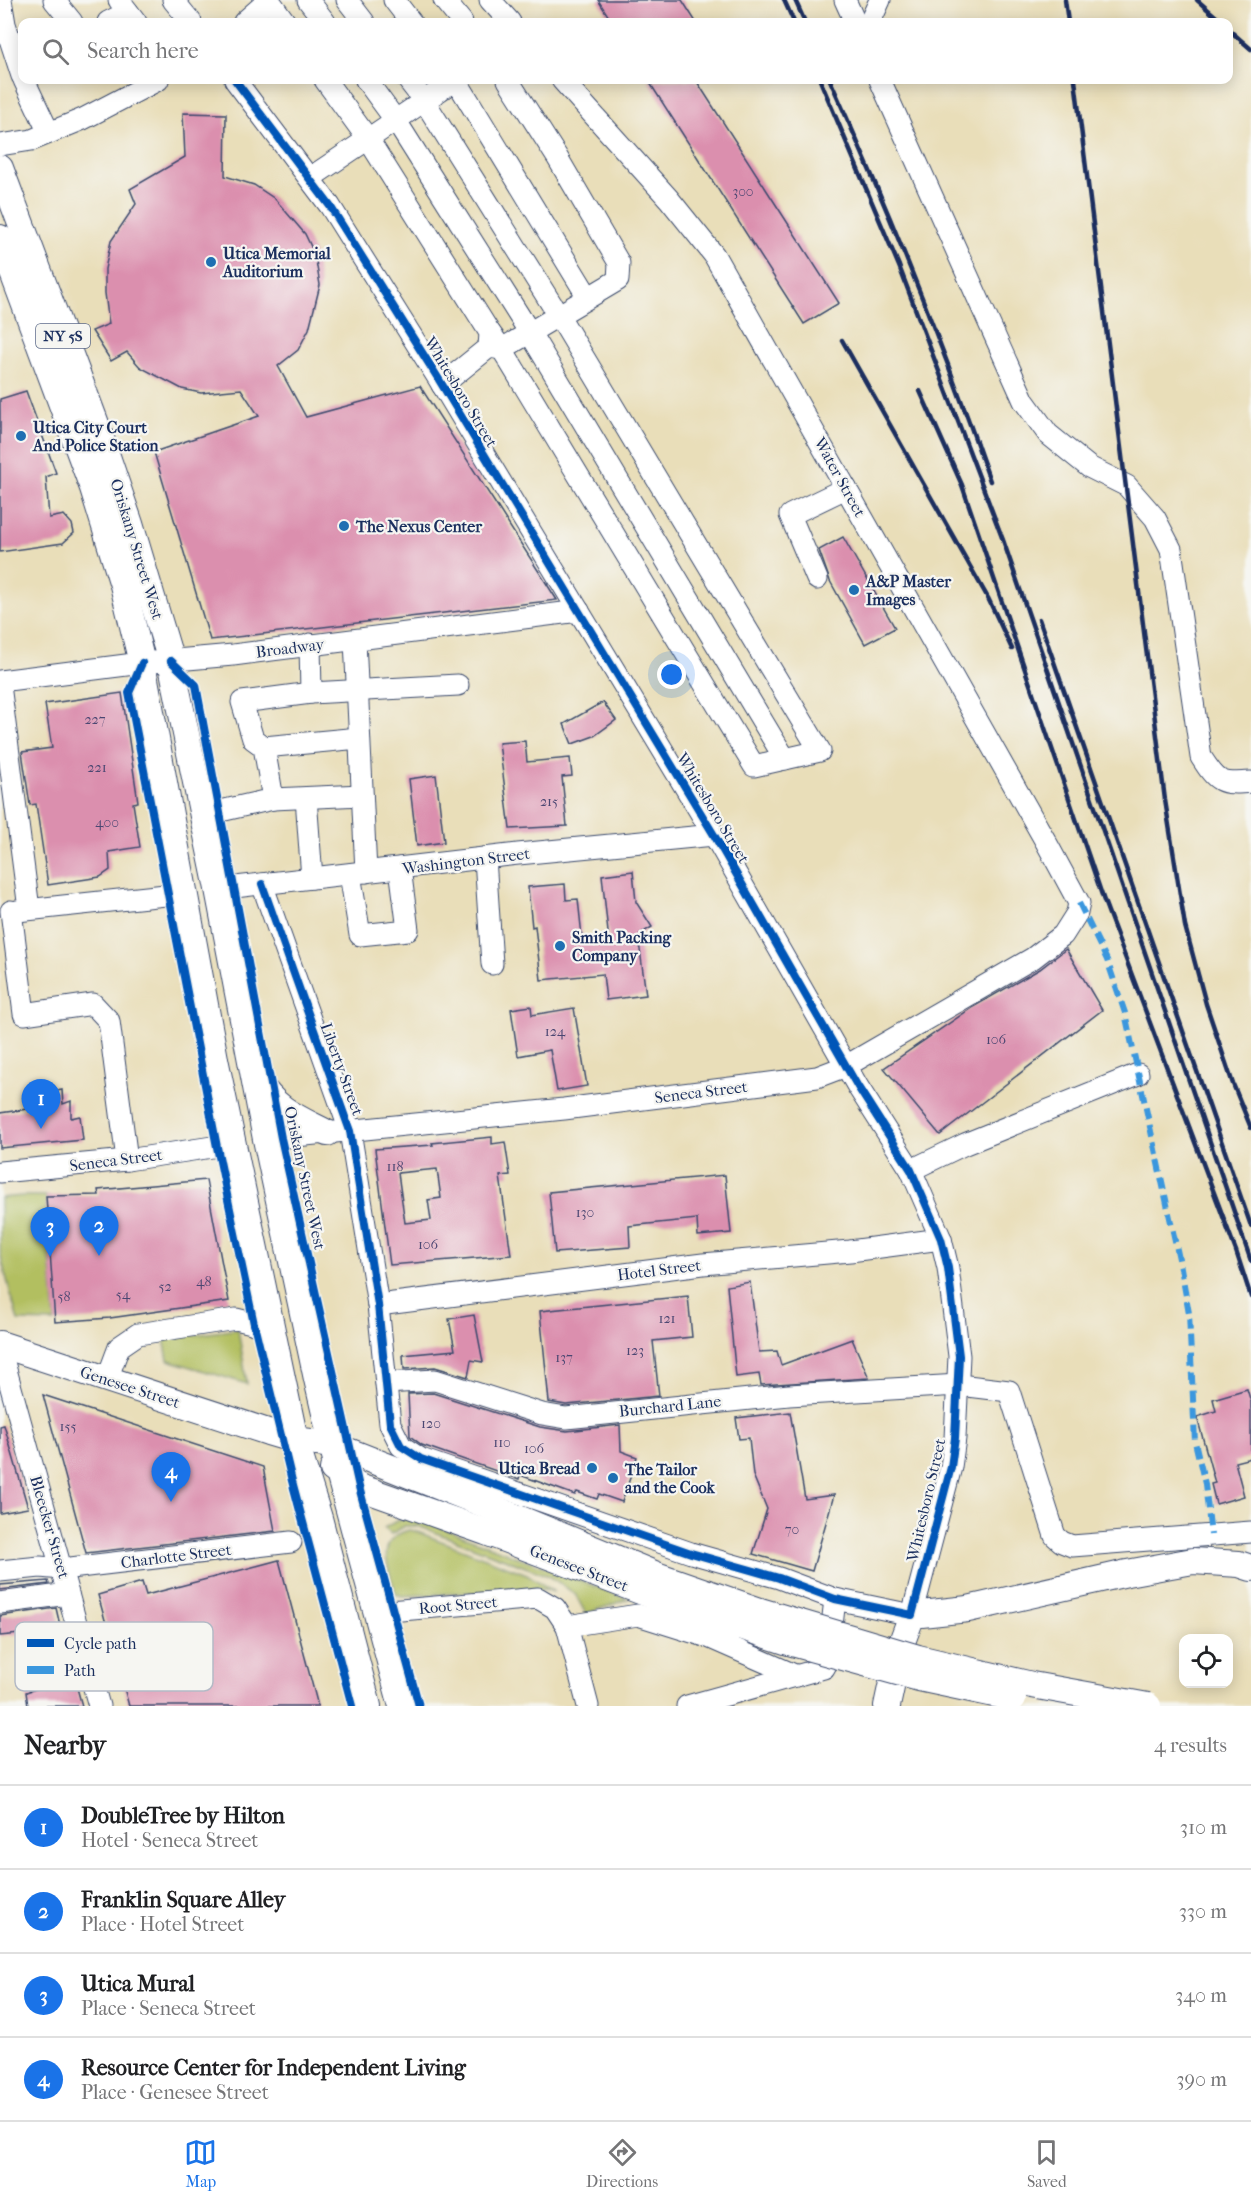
<!DOCTYPE html>
<html lang="en">
<head>
<meta charset="utf-8">
<style>
	body { margin:0; font-family:"IM FELL French Canon",serif; background:#f6f6f6; color:#202124 }
	.controls { position:absolute; right:18px; bottom:18px; display:grid; overflow:hidden; border-radius:12px; box-shadow:0 3px 15px #0003 }
	.controls button { width:54px; height:54px; display:grid; place-items:center; padding:0; border:0; border-bottom:2px solid #e0e0e0; background:#fff; color:#202124; font:30px sans-serif }
	.you { position:absolute; left:672px; top:675px; width:21px; height:21px; margin:-15px; border:4px solid #fff; border-radius:50%; background:#1a73e8; box-shadow:0 0 0 9px #1a73e833 }
	.badge { display:grid; place-items:center; width:39px; height:39px; border-radius:50%; background:#1a73e8; color:#fff; font-size:20px; font-weight:700 }
	.pin { position:absolute; translate:-50% -50px; filter:drop-shadow(0 2px 3px #0008) }
	.pin::after { content:''; position:absolute; top:32px; width:21px; height:18px; background:inherit; clip-path:polygon(0 0,100% 0,50% 100%) }
	.list { margin:0; padding:0; list-style:none }
	h2 { display:flex; justify-content:space-between; align-items:center; height:78px; margin:0; padding:0 24px; font-size:26px }
	h2 small { font-size:20px; font-weight:400; color:#757577 }
	.list li { display:grid; grid-template-columns:39px 1fr auto; gap:18px; align-items:center; box-sizing:border-box; height:84px; padding:0 24px; border-top:2px solid #e0e0e0 }
	.list b { display:block; font-size:22px; white-space:nowrap }
	.list p { margin:0; font-size:20px; white-space:nowrap; color:#757577 }
	.list em { font-size:20px; font-style:normal; color:#757577 }
	.icon { flex:none; width:33px; height:33px; fill:none; stroke:currentColor; stroke-width:2; stroke-linecap:round; stroke-linejoin:round }
	.map { position:relative; flex:none; width:1251px; height:1706px; overflow:hidden }
	.search { position:absolute; background:#fff; box-shadow:0 3px 15px #0003; left:18px; right:18px; top:18px; height:66px; display:flex; align-items:center; gap:15px; box-sizing:border-box; padding:0 21px; border-radius:12px; color:#757577; font-size:22px }
	.sheet { height:414px; background:#fff }
	nav { display:flex; justify-content:space-around; align-items:center; box-sizing:border-box; height:84px; border-top:2px solid #e0e0e0; background:#fff; font-size:16px; color:#757577 }
	nav a { display:grid; justify-items:center; gap:3px }
	nav .on { color:#1a73e8 }
	.map>svg:first-child { display:block }
	.green { fill:#b2bf61; stroke:#667760; stroke-width:1.5 }
	.building { fill:#db8fae; fill-rule:evenodd }
	.lines { fill:none; stroke-linecap:round; stroke-linejoin:round }
	.minor-casing { stroke:#3a496c; stroke-width:23 }
	.major-casing { stroke:#3a496c; stroke-width:28 }
	.minor { stroke:#fff; stroke-width:21 }
	.major { stroke:#fff; stroke-width:26 }
	.rail { stroke:#1b2f5e; stroke-width:4.5 }
	.major-bridge-casing { stroke:#3a496c; stroke-width:28; stroke-linecap:butt }
	.major-bridge { stroke:#fff; stroke-width:26 }
	.quiet { stroke:#3a97de; stroke-width:6; stroke-dasharray:12 6; stroke-linecap:butt }
	.cycleway-casing { stroke:#f6f6f2; stroke-width:11 }
	.cycleway { stroke:#0057b8; stroke-width:8 }
	.poi-dot { fill:#1f6fb2; stroke:#f6f6f2; stroke-width:2 }
	.labels { text-anchor:middle; dominant-baseline:central; stroke-width:4.5; stroke-linejoin:round; paint-order:stroke }
	.number-label { font-size:14px; fill:#4b4772 }
	.shield { fill:#f6f6f2; stroke:#5d6b8a; stroke-width:1.5 }
	.shield-label { font-size:15px; font-weight:bold; fill:#1b2f5e }
	.poi-label { font-size:16px; font-weight:bold; fill:#1b2f5e; stroke:#f6f6f2; text-anchor:start }
	.street-label { font-size:16px; fill:#1b2f5e; stroke:#f6f6f2 }
	.key { fill:#f6f6f2; stroke:#b4bac6; stroke-width:1.5 }
	.key-label { font-size:16px; fill:#1b2f5e }
</style>
</head>
<body>
<div class="map">
<svg width="1251" height="1706" viewBox="0 0 1251 1706">
	<rect width="100%" height="100%" fill="#f6f6f2"/>
	<filter id="ink" filterUnits="userSpaceOnUse"><feTurbulence type="fractalNoise" baseFrequency=".0167" numOctaves="2"/><feDisplacementMap in="SourceGraphic" scale="12" xChannelSelector="R" yChannelSelector="G"/><feConvolveMatrix kernelMatrix="1 2 1 2 8 2 1 2 1" color-interpolation-filters="sRGB"/></filter>
	<filter id="wash" filterUnits="userSpaceOnUse"><feTurbulence type="fractalNoise" baseFrequency=".008" numOctaves="4" result="noise"/><feDisplacementMap in="SourceGraphic" scale="24" xChannelSelector="R" yChannelSelector="G"/><feGaussianBlur stdDeviation="1.35" result="paint"/><feColorMatrix in="noise" values="0 0 0 0 0 0 0 0 0 0 0 0 0 0 0 0 0 1.4 0 .05"/><feComposite in="paint" operator="in"/></filter>
	<g filter="url(#wash)">
		<rect width="100%" height="100%" fill="#e9deb9"/>
		<!-- green -->
		<g class="green">
			<path d="M22,1196H46L55,1322L18,1321L0,1254V1198Z"/>
			<path d="M238,1329L247,1384L168,1360L164,1339Z"/>
			<path d="M413,1517L628,1599L586,1614L575,1594L549,1576L418,1526H405L391,1534L384,1528L396,1521Z"/>
			<path d="M409,1530L415,1531L527,1574L554,1592L545,1589L402,1596L396,1594C389,1568 373,1540 409,1530Z"/>
		</g>
		<g id="blocks">
			<!-- building -->
			<g class="building">
				<path d="M598,0H682L696,22H612Z"/>
				<path d="M648,80H696L839,303L804,324Z"/>
				<path d="M183,113L226,114L225,176L254,185L275,199L305,234L315,255L320,285L309,329L298,350L278,366L306,417L420,386L557,600L210,640L154,452L259,416L241,389L201,393L182,389L140,367L127,352L111,361L92,331L109,324L105,293V269L111,241L136,204L130,189L185,157Z"/>
				<path d="M26,391L56,473L46,477L49,518L64,515L72,524L74,533L63,543L0,552V399Z"/>
				<path d="M843,537L895,628L865,644L830,581L819,550Z"/>
				<path d="M122,693L138,802L133,803L140,847L109,852L110,870L100,877L48,885L36,804L30,805L22,752L52,748L45,704Z"/>
				<path d="M603,702L616,720L594,736L572,744L564,724Z"/>
				<path d="M525,741L527,762L570,758L572,776L562,777L567,826L510,829L499,743Z"/>
				<path d="M436,775L444,842L417,846L409,779Z"/>
				<path d="M633,871L636,902L652,927L640,934L639,942L646,995L606,1000L603,974L541,980L535,926L532,927L528,887L565,884L566,900L578,899L582,936L609,942L602,875Z"/>
				<path d="M1066,949L1102,1010L940,1135L884,1068L973,1007L1040,969Z"/>
				<path d="M531,1006L532,1015L574,1008L587,1086L557,1091L550,1050L518,1056L511,1009Z"/>
				<path d="M62,1090L63,1104L71,1101V1118L80,1116L83,1140L0,1148V1113L48,1106L47,1093Z"/>
				<path d="M492,1137V1144L505,1142L510,1175L500,1176L511,1255L390,1265L375,1149L433,1145L432,1143ZM437,1169L441,1198L428,1200L431,1220L405,1223L398,1173Z"/>
				<path d="M725,1175L731,1233L698,1236L697,1219L629,1226L630,1247L555,1253L549,1192Z"/>
				<path d="M206,1180L229,1301L110,1318L55,1322L46,1196L99,1195L98,1190Z"/>
				<path d="M750,1282L759,1352L777,1351L781,1365L852,1339L869,1378L761,1385L759,1374L736,1377L727,1286Z"/>
				<path d="M688,1296L692,1337L653,1341L659,1396L566,1405L549,1402L540,1311Z"/>
				<path d="M474,1315L483,1362L471,1360L468,1377L435,1367L404,1369L403,1355L455,1350L449,1319Z"/>
				<path d="M1247,1389L1251,1402V1458L1235,1462L1244,1496L1216,1504L1211,1484L1215,1483L1197,1417L1216,1411L1213,1399Z"/>
				<path d="M433,1393L540,1427L567,1431L620,1425L621,1451L637,1457L622,1502L599,1494L597,1499L577,1492L575,1495L520,1475L519,1479L422,1445L410,1436L408,1394Z"/>
				<path d="M43,1395L263,1467L275,1531L86,1553Z"/>
				<path d="M790,1412L805,1499L834,1495L812,1571L753,1554L767,1509L753,1475L749,1438L739,1439L736,1418Z"/>
				<path d="M4,1425L28,1508L0,1513V1426Z"/>
				<path d="M279,1560L318,1706H129L98,1595L142,1582L146,1595Z"/>
				<path d="M48,1581L49,1584L0,1590V1585Z"/>
				<path d="M56,1608L61,1630L0,1636V1616Z"/>
				<path d="M74,1677L82,1706H28L26,1692Z"/>
			</g>
		</g>
	</g>
	<g filter="url(#ink)">
		<use href="#blocks" fill-opacity="0" stroke="#3a496c" stroke-width="1.5"/>
		<g class="lines">
			<defs>
				<g id="minor">
					<path d="M1,0L5,24L22,76"/>
					<path d="M54,0L72,22"/>
					<path d="M119,0L136,22"/>
					<path d="M173,0L191,22"/>
					<path d="M308,0L325,22"/>
					<path d="M347,0L364,22"/>
					<path d="M394,0L411,22"/>
					<path d="M444,0L462,22"/>
					<path d="M490,0L510,22"/>
					<path d="M845,0L855,22"/>
					<path d="M108,22L128,12"/>
					<path d="M244,22L269,0L285,22"/>
					<path d="M870,22L880,0"/>
					<path d="M24,80L49,133"/>
					<path d="M235,80L330,206L438,378L714,835L858,1087L911,1170L941,1239L948,1268L959,1356L955,1438L951,1467L912,1615L835,1599L779,1578L691,1553L421,1459L401,1446L390,1424L378,1305L350,1131L262,884"/>
					<path d="M366,80L396,121L530,333L785,759"/>
					<path d="M408,80L425,102L559,316L820,751L754,766L502,349L490,333"/>
					<path d="M456,80L588,297"/>
					<path d="M880,80L1024,401L1048,434L1089,467L1127,486L1155,518L1171,549L1201,757C1217,782 1220,785 1251,782"/>
					<path d="M0,145L32,140L83,119L158,80"/>
					<path d="M310,178L368,139L325,80"/>
					<path d="M489,347L502,349L618,280L619,263L557,157L508,80"/>
					<path d="M442,385L489,347L490,333L368,139L455,80"/>
					<path d="M817,579L790,515L846,488"/>
					<path d="M355,640L366,872"/>
					<path d="M310,644L311,693L242,702L253,739L264,747L359,738"/>
					<path d="M0,681L142,663L233,655L579,611"/>
					<path d="M0,685L29,909"/>
					<path d="M311,693L458,685"/>
					<path d="M306,798L312,878"/>
					<path d="M273,799L362,795"/>
					<path d="M203,815L273,799L264,747"/>
					<path d="M485,858L492,964"/>
					<path d="M350,874L360,935L408,930L400,868"/>
					<path d="M218,889L518,854L714,835"/>
					<path d="M11,911L24,1014L93,1004L109,1021L127,1160"/>
					<path d="M17,911L184,893"/>
					<path d="M266,1139L564,1109L817,1077L846,1066L1033,958L1063,935L1077,913L1079,903L1046,842L714,255L669,199L562,80"/>
					<path d="M911,1170L965,1144L1138,1074"/>
					<path d="M0,1172L127,1160L232,1144"/>
					<path d="M378,1305L703,1264L850,1251L941,1239"/>
					<path d="M0,1348L99,1706"/>
					<path d="M107,1379L119,1347L138,1334L236,1319L252,1323L273,1333"/>
					<path d="M386,1383L435,1380L542,1414L566,1418L789,1395L959,1385L1009,1391L1055,1536L1062,1542L1072,1546L1251,1532"/>
					<path d="M0,1571L40,1567L62,1569L291,1542"/>
					<path d="M0,1603L68,1594"/>
					<path d="M378,1612L538,1598L555,1608L567,1626L588,1706"/>
					<path d="M567,1626L638,1615L708,1637L797,1676"/>
					<path d="M687,1706L824,1668L828,1661L835,1599"/>
				</g>
				<g id="major">
					<path d="M0,168L96,424L130,524L171,661L218,889L266,1139L317,1379L339,1473L402,1706"/>
					<path d="M0,238L93,488L123,585L142,663L215,1059L295,1440L319,1518L368,1706"/>
					<path d="M258,1080C273,1109 300,1119 327,1133"/>
					<path d="M0,1344L268,1432L295,1440L333,1445L506,1513L659,1576L760,1611"/>
					<path d="M333,1469L359,1487L486,1532L677,1605L752,1630"/>
					<path d="M887,1706L899,1650L912,1615L968,1609L1127,1573L1193,1561L1239,1564L1251,1568"/>
				</g>
			</defs>
			<!-- minor casing -->
			<use href="#minor" class="minor-casing"/>
			<!-- major casing -->
			<use href="#major" class="major-casing"/>
			<!-- minor -->
			<use href="#minor" class="minor"/>
			<!-- major -->
			<use href="#major" class="major"/>
			<!-- rail -->
			<g class="rail">
				<path d="M784,0L794,22"/>
				<path d="M795,0L805,22"/>
				<path d="M1065,0L1068,22"/>
				<path d="M1197,0L1222,22"/>
				<path d="M1228,29L1251,49"/>
				<path d="M820,80L899,266L1003,540L1251,1261"/>
				<path d="M830,80C889,211 943,345 990,481"/>
				<path d="M1075,80L1165,800L1185,926L1206,1004L1233,1084L1251,1128"/>
				<path d="M842,340L988,598L1012,649"/>
				<path d="M920,391L962,485L1104,901L1236,1251L1251,1297"/>
				<path d="M1039,619L1251,1226"/>
			</g>
			<defs>
				<g id="major-bridge">
					<path d="M760,1611L918,1658L1032,1685L1148,1706"/>
					<path d="M752,1630L785,1641L919,1678L1013,1698"/>
				</g>
			</defs>
			<!-- major-bridge casing -->
			<use href="#major-bridge" class="major-bridge-casing"/>
			<!-- major-bridge -->
			<use href="#major-bridge" class="major-bridge"/>
			<!-- quiet -->
			<path class="quiet" d="M1079,903L1107,960L1125,1013L1181,1268L1189,1313L1195,1442L1205,1484L1211,1535"/>
			<defs>
				<g id="cycleway">
					<path d="M235,80L330,206L438,378L714,835L858,1087L911,1170L941,1239L948,1268L959,1356L955,1438L951,1467L912,1615L835,1599L779,1578L691,1553L421,1459L401,1446L390,1424L378,1305L350,1131L262,884"/>
					<path d="M171,661L196,685L281,1138L359,1487L419,1706"/>
					<path d="M142,663L129,693L217,1147L254,1324L292,1481L352,1706"/>
				</g>
			</defs>
			<!-- cycleway casing -->
			<use href="#cycleway" class="cycleway-casing"/>
			<!-- cycleway -->
			<use href="#cycleway" class="cycleway"/>
		</g>
	</g>
	<!-- markers -->
	<g class="poi-dot">
		<circle cx="211" cy="262" r="6"/>
		<circle cx="21" cy="436" r="6"/>
		<circle cx="344" cy="526" r="6"/>
		<circle cx="854" cy="590" r="6"/>
		<circle cx="560" cy="946" r="6"/>
		<circle cx="592" cy="1468" r="6"/>
		<circle cx="613" cy="1478" r="6"/>
	</g>
	<g class="labels">
		<!-- number labels -->
		<g class="number-label">
			<text x="743" y="191">300</text>
			<text x="95" y="719">227</text>
			<text x="97" y="767">221</text>
			<text x="549" y="801">215</text>
			<text x="107" y="822">400</text>
			<text x="555" y="1031">124</text>
			<text x="996" y="1039">106</text>
			<text x="395" y="1166">118</text>
			<text x="585" y="1212">130</text>
			<text x="428" y="1244">106</text>
			<text x="204" y="1281">48</text>
			<text x="165" y="1286">52</text>
			<text x="123" y="1294">54</text>
			<text x="64" y="1296">58</text>
			<text x="667" y="1318">121</text>
			<text x="635" y="1350">123</text>
			<text x="564" y="1357">137</text>
			<text x="431" y="1423">120</text>
			<text x="68" y="1426">155</text>
			<text x="502" y="1442">110</text>
			<text x="534" y="1448">106</text>
			<text x="792" y="1529">70</text>
		</g>
		<!-- shield labels -->
		<rect class="shield" x="36" y="324" width="54" height="24" rx="4.5"/>
		<g class="shield-label">
			<text x="63" y="336">NY 5S</text>
		</g>
		<!-- poi labels -->
		<g class="poi-label">
			<text x="223" y="253">Utica Memorial<tspan x="223" dy="18">Auditorium</tspan></text>
			<text x="33" y="427">Utica City Court<tspan x="33" dy="18">And Police Station</tspan></text>
			<text x="356" y="526">The Nexus Center</text>
			<text x="866" y="581">A&amp;P Master<tspan x="866" dy="18">Images</tspan></text>
			<text x="572" y="937">Smith Packing<tspan x="572" dy="18">Company</tspan></text>
			<text x="580" y="1468" text-anchor="end">Utica Bread</text>
			<text x="625" y="1469">The Tailor<tspan x="625" dy="18">and the Cook</tspan></text>
		</g>
		<!-- street labels -->
		<g class="street-label">
			<text transform="translate(461 392) rotate(59)">Whitesboro Street</text>
			<text transform="translate(840 477) rotate(61)">Water Street</text>
			<text transform="translate(137 549) rotate(73)">Oriskany Street West</text>
			<text transform="translate(290 648) rotate(-7)">Broadway</text>
			<text transform="translate(713 808) rotate(59)">Whitesboro Street</text>
			<text transform="translate(466 861) rotate(-7)">Washington Street</text>
			<text transform="translate(342 1069) rotate(70)">Liberty Street</text>
			<text transform="translate(701 1092) rotate(-7)">Seneca Street</text>
			<text transform="translate(116 1160) rotate(-7)">Seneca Street</text>
			<text transform="translate(305 1178) rotate(78)">Oriskany Street West</text>
			<text transform="translate(659 1270) rotate(-7)">Hotel Street</text>
			<text transform="translate(130 1387) rotate(18)">Genesee Street</text>
			<text transform="translate(670 1406) rotate(-6)">Burchard Lane</text>
			<text transform="translate(926 1500) rotate(-77)">Whitesboro Street</text>
			<text transform="translate(50 1527) rotate(74)">Bleecker Street</text>
			<text transform="translate(176 1556) rotate(-7)">Charlotte Street</text>
			<text transform="translate(579 1568) rotate(21)">Genesee Street</text>
			<text transform="translate(458 1605) rotate(-5)">Root Street</text>
		</g>
	</g>
	<!-- legend -->
	<rect x="15" y="1622" width="198" height="69" rx="9" class="key"/>
	<rect x="27" y="1639" width="27" height="8" fill="#0057b8"/>
	<rect x="27" y="1666" width="27" height="8" fill="#3a97de"/>
	<g class="key-label">
		<text x="64" y="1649">Cycle path</text>
		<text x="64" y="1676">Path</text>
	</g>
</svg>
<div class="controls">
<button><svg class="icon" aria-label="locate" viewBox="0 0 24 24"><circle cx="12" cy="12" r="6"/><path d="M12 2v4M12 18v4M2 12h4M18 12h4"/></svg></button>
</div>
<div class="you"></div>
<div class="pin badge" style="left:41px;top:1129px">1</div>
<div class="pin badge" style="left:99px;top:1256px">2</div>
<div class="pin badge" style="left:50px;top:1257px">3</div>
<div class="pin badge" style="left:171px;top:1502px">4</div>
<div class="search"><svg class="icon" aria-label="search" viewBox="0 0 24 24"><circle cx="10" cy="10" r="6"/><path d="M15 15l6 6"/></svg>Search here</div>
</div>
<section class="sheet">
<h2>Nearby<small>4 results</small></h2>
<ul class="list">
<li><span class="badge">1</span><div><b>DoubleTree by Hilton</b><p>Hotel · Seneca Street</p></div><em>310 m</em></li>
<li><span class="badge">2</span><div><b>Franklin Square Alley</b><p>Place · Hotel Street</p></div><em>330 m</em></li>
<li><span class="badge">3</span><div><b>Utica Mural</b><p>Place · Seneca Street</p></div><em>340 m</em></li>
<li><span class="badge">4</span><div><b>Resource Center for Independent Living</b><p>Place · Genesee Street</p></div><em>390 m</em></li>
</ul>
</section>
<nav>
<a class="on"><svg class="icon" aria-label="map" viewBox="0 0 24 24"><path d="M3 6l6-2 6 2 6-2v14l-6 2-6-2-6 2zM9 4v14M15 6v14"/></svg>Map</a>
<a><svg class="icon" aria-label="directions" viewBox="0 0 24 24"><path d="M12 3l9 9-9 9-9-9zM9 14v-3h6M13 9l2 2-2 2"/></svg>Directions</a>
<a><svg class="icon" aria-label="saved" viewBox="0 0 24 24"><path d="M7 4h10v16l-5-4-5 4z"/></svg>Saved</a>
</nav>
</body>
</html>
